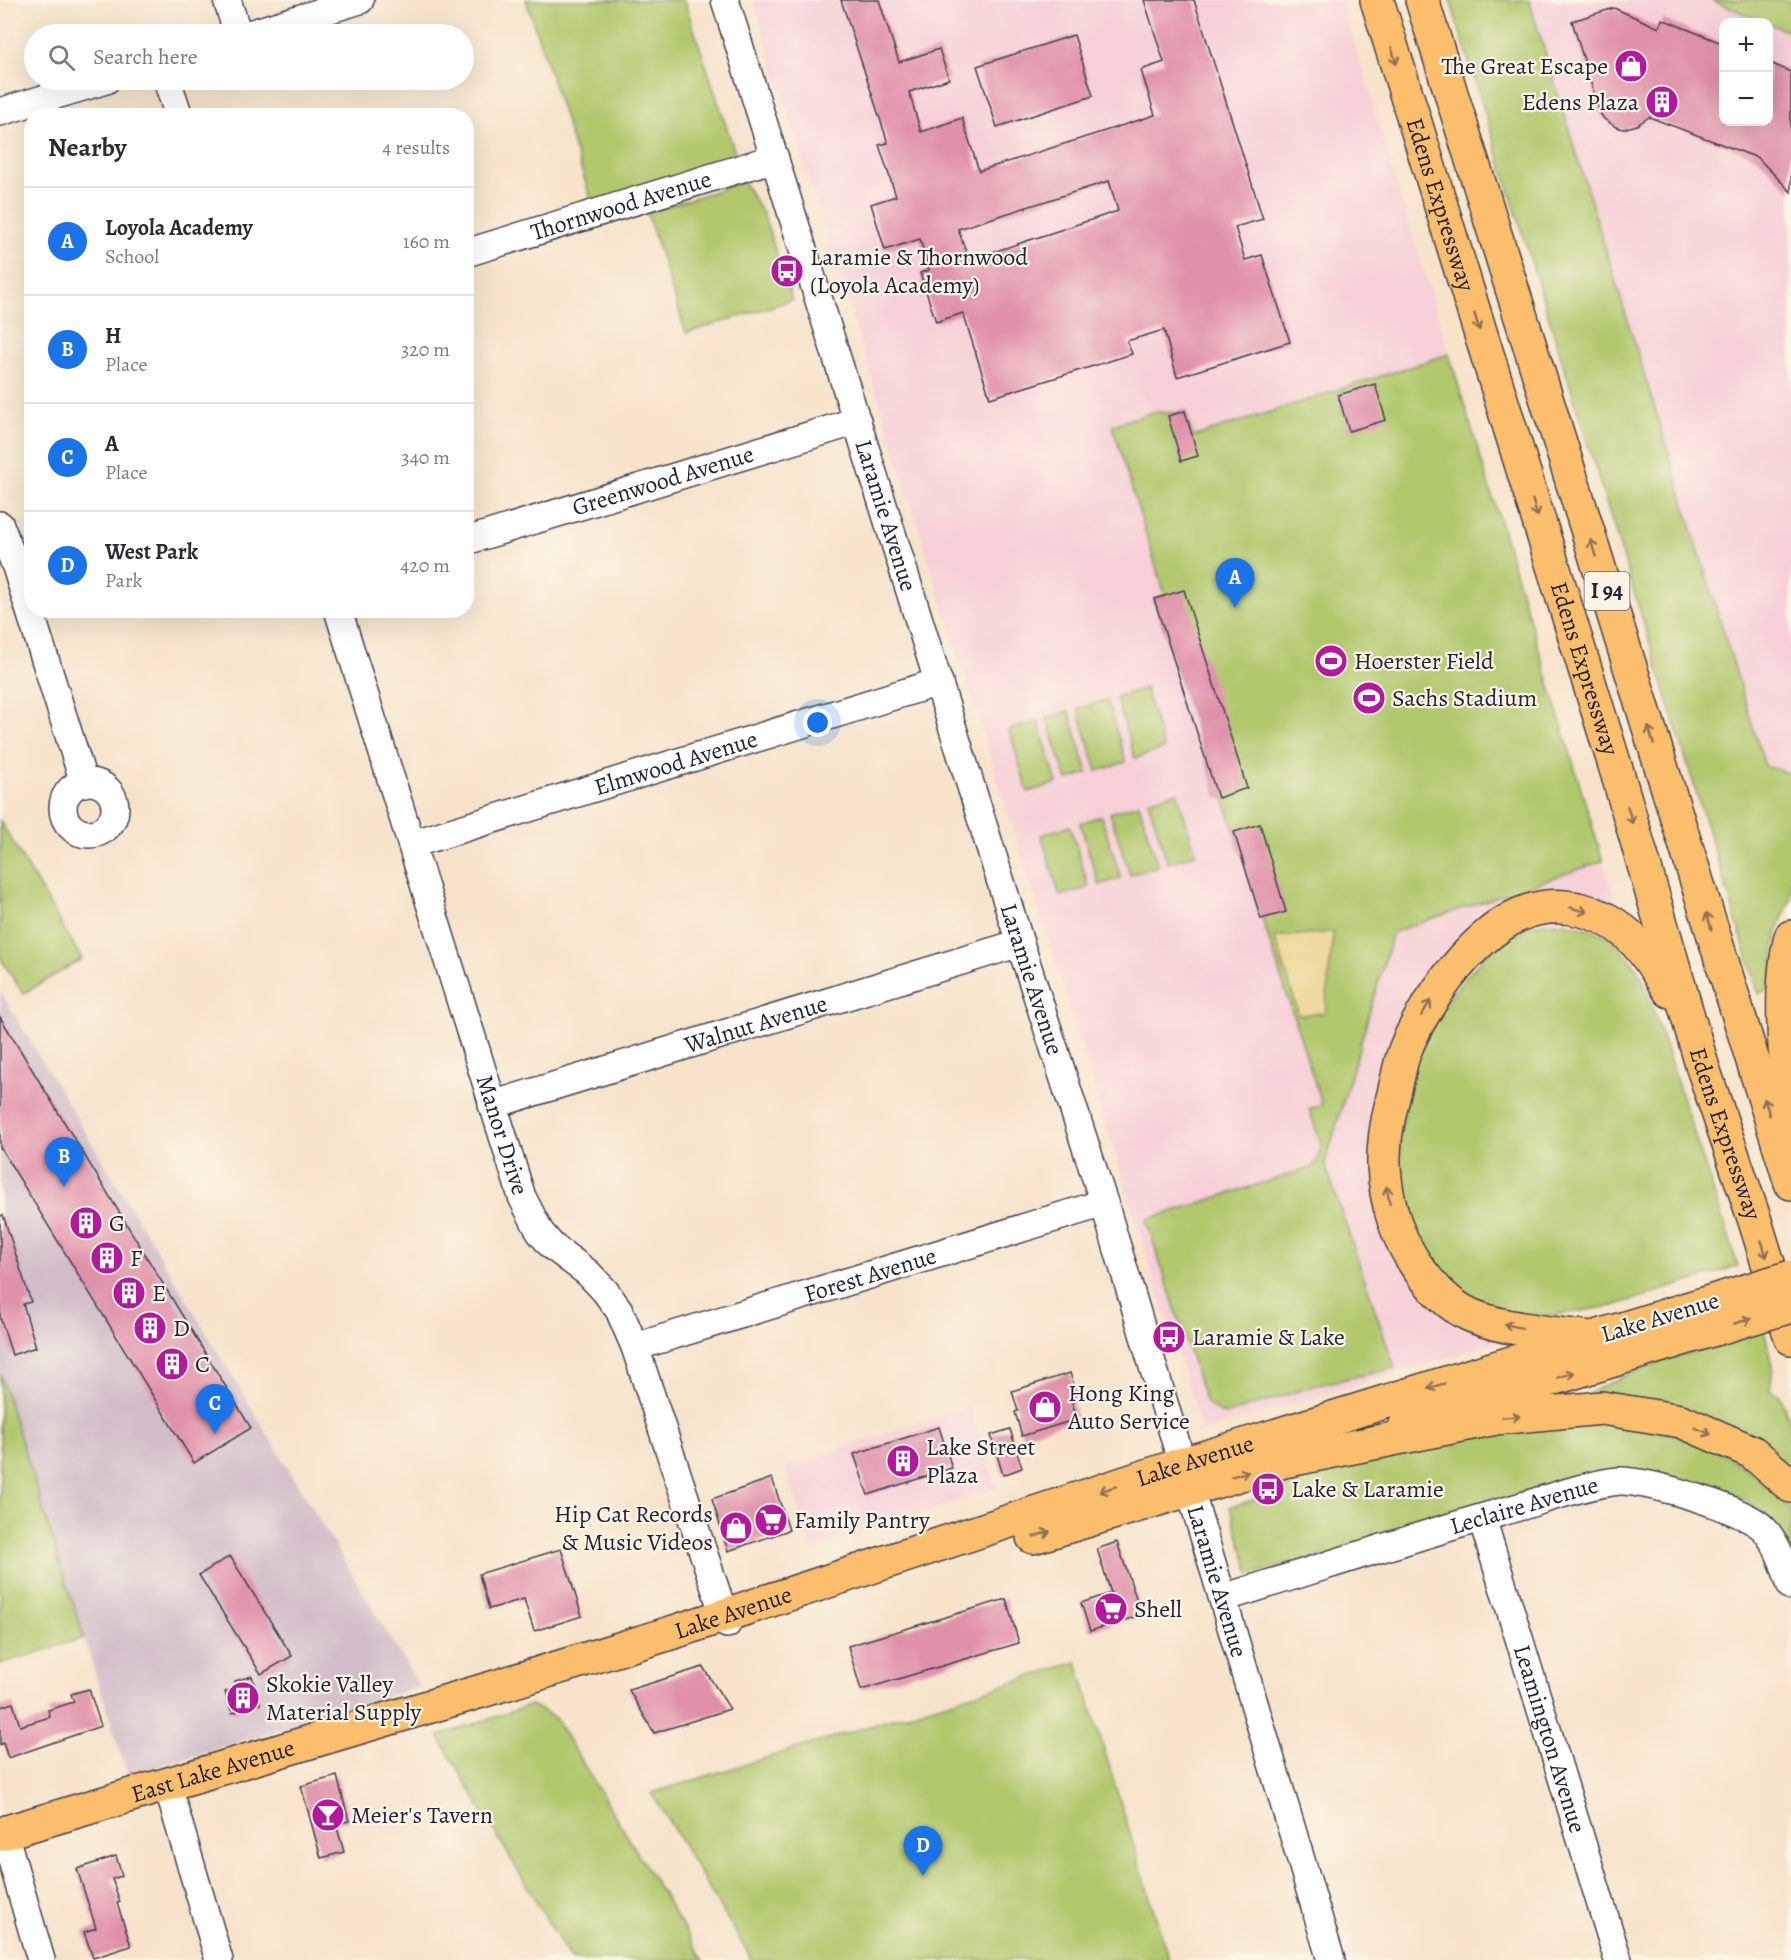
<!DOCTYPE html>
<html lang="en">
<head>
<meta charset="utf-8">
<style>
	body { margin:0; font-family:Alegreya,serif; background:#f7f7f7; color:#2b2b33 }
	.controls { position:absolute; right:18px; top:18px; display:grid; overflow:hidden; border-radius:12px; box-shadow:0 6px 24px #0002 }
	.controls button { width:54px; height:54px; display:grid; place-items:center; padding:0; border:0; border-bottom:2px solid #e1e1e2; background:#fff; color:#2b2b33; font:30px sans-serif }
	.you { position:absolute; left:818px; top:723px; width:21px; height:21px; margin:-15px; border:4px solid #fff; border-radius:50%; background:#1a73e8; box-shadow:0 0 0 9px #1a73e833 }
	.badge { display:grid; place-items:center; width:39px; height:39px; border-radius:50%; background:#1a73e8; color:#fff; font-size:20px; font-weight:700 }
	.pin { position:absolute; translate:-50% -50px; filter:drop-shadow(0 2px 3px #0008) }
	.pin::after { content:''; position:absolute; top:32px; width:21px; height:18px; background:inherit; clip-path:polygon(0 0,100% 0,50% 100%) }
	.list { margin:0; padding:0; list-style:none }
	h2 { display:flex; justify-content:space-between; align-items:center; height:78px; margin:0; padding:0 24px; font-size:26px }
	h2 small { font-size:20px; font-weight:400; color:#7c7c81 }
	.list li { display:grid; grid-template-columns:39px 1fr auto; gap:18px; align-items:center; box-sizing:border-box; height:108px; padding:0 24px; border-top:2px solid #e1e1e2 }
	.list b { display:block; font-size:22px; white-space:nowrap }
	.list p { margin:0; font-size:20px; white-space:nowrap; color:#7c7c81 }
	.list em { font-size:20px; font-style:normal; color:#7c7c81 }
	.icon { flex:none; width:33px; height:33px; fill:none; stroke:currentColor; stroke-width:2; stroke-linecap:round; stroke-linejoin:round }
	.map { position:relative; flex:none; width:1791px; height:1960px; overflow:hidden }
	.search { position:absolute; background:#fff; box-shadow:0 6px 24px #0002; left:24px; top:24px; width:450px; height:66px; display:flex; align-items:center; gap:15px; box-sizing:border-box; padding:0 21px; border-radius:33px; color:#7c7c81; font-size:22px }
	.panel { position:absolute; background:#fff; box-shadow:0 6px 24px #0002; left:24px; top:108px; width:450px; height:510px; border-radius:24px }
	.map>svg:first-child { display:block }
	.built { fill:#f6cfd7 }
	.industrial { fill:#d1bdc9 }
	.green { fill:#b1c86d; stroke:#6a7554; stroke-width:1.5 }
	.sand { fill:#eeda9e; stroke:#887e6c; stroke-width:1.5 }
	.building { fill:#e090a9; fill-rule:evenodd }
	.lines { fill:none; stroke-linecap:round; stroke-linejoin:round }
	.minor-casing { stroke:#423f50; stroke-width:30 }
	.major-casing { stroke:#423f50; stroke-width:36 }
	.highway-casing { stroke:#423f50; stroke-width:36 }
	.minor { stroke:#fff; stroke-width:27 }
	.major { stroke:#fabe6d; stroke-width:33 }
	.highway { stroke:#fabe6d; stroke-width:33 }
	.major-bridge-casing { stroke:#423f50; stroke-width:36; stroke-linecap:butt }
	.major-bridge { stroke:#fabe6d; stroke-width:33 }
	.oneway { stroke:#8e7054 }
	.labels { text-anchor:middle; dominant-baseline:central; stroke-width:4.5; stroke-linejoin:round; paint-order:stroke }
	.shield { fill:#fcf5e5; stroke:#63616e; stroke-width:1.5 }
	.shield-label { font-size:22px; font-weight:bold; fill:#22223b }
	.poi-label { font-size:24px; fill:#22223b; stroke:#fcf5e5; text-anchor:start }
	.street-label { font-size:24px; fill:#22223b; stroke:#fcf5e5 }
</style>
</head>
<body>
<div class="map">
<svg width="1791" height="1960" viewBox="0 0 1791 1960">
	<rect width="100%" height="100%" fill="#fcf5e5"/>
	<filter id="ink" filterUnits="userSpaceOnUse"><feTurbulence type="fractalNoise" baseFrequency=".0167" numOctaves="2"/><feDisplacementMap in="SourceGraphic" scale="12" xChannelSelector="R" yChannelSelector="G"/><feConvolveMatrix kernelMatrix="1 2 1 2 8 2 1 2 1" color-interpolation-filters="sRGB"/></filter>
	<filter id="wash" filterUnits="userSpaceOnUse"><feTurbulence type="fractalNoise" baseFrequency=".008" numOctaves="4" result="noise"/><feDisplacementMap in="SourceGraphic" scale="24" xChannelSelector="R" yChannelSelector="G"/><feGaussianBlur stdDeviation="1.35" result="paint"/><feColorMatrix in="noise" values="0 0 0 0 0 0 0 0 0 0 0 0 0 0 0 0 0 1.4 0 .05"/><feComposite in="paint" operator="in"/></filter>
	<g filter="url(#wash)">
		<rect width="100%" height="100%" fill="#f6e3ca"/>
		<!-- built -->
		<g class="built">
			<path d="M753,0H1341L1618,909L1465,936L1438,963L1416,994L1397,1030L1381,1079L1371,1118L1368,1149L1505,1340L1202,1431Z"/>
			<path d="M1529,0H1711L1765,22H1724V122H1768L1769,24L1791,33V774L1765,766Z"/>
			<path d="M969,1406L996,1488L812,1549L785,1467Z"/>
		</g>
		<!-- industrial -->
		<path class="industrial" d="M0,991L420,1687L128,1776L0,1374Z"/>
		<!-- green -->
		<g class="green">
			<path d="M526,0H684L737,158L593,205Z"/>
			<path d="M1450,0H1529L1765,766L1791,774V899L1780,923L1775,945L1771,986L1759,994Z"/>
			<path d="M1711,0H1788L1791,2V33Z"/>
			<path d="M743,182L763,213L792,300L686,333L647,213Z"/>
			<path d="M1449,354L1603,861L1393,932L1325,1164L1395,1368L1314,1386L1224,1415L1206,1403L1146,1220L1313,1167L1320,1153L1321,1144L1309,1109L1322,1105L1223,796L1218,797L1154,599L1165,595L1112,425L1153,412L1176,413L1185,411L1193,437Z"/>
			<path d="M1145,688L1164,749L1135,758L1116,697Z"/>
			<path d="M1107,700L1126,762L1097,771L1078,709Z"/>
			<path d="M1069,711L1088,773L1067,780L1047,718Z"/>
			<path d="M1038,721L1057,783L1028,792L1009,730Z"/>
			<path d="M1177,792L1196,854L1168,863L1148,801Z"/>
			<path d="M1139,804L1158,866L1130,875L1110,813Z"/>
			<path d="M1101,816L1121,878L1099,885L1080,823Z"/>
			<path d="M0,821L82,959L23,994L0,957Z"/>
			<path d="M1070,826L1089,887L1060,896L1041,835Z"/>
			<path d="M1555,922C1600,927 1623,940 1644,982L1738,1266L1613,1306L1554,1315H1522L1493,1309L1463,1294L1439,1271L1418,1241L1406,1210L1401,1173L1399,1137L1414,1062L1443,1005L1488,951L1532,925Z"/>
			<path d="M1764,1330L1773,1366L1770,1390L1780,1395L1791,1425V1474L1579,1399C1636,1365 1701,1349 1764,1330Z"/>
			<path d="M0,1374L84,1638L0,1664Z"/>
			<path d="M1608,1421C1634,1427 1670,1432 1694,1441C1732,1455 1765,1480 1791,1510V1552C1784,1542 1778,1529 1770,1520C1746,1492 1692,1483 1658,1474L1250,1574L1230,1507L1272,1494L1332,1469L1421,1443Z"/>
			<path d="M1077,1662L1169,1960H752L652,1793Z"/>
			<path d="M531,1705L555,1718L703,1960H571L438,1736Z"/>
		</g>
		<!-- sand -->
		<path class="sand" d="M1333,932L1325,1013L1299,1015L1275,937Z"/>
		<g id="blocks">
			<!-- building -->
			<g class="building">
				<path d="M841,0H879L899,62L939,49L949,79L909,92L921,132L962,118L979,171L1155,115L1141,70L1164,62L1144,0H1194L1263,219L1235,227L1245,260L1262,255L1290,342L1177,377L1164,330L1127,341L1132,354L990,398L963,313L936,322L920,273L929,270L920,239L885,250L871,204L896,196L879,145L888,143ZM1109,181L1118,211L969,260L958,229Z"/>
				<path d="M1614,8L1659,28L1662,19L1724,44V122H1768V62L1791,72V192L1758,158L1649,117L1637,125L1623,129L1616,127L1604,119L1600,113L1572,21Z"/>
				<path d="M1074,35L1093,96L997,127L977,66Z"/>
				<path d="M1375,384L1386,420L1349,431L1338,395Z"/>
				<path d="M1185,411L1198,456L1181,461L1168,416Z"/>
				<path d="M1184,590L1247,788L1218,798L1154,599Z"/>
				<path d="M1260,824L1286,912L1261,919L1234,832Z"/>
				<path d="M0,1017L251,1428L194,1463L0,1147Z"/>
				<path d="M3,1215L31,1302L23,1304L36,1347L12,1355L0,1317V1216Z"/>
				<path d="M1070,1373L1077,1394L1074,1395L1076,1401L1072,1403L1077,1419L1022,1436L1015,1412L1018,1411L1012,1391Z"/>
				<path d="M939,1427L952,1468L868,1495L854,1454Z"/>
				<path d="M1010,1429L1022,1468L1003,1475L991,1435Z"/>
				<path d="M772,1478L789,1530L728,1551L712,1499Z"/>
				<path d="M1117,1542L1142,1615L1090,1631L1081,1603L1111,1593L1097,1549Z"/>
				<path d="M561,1549L582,1616L534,1631L524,1599L489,1609L479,1574Z"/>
				<path d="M230,1556L292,1656L261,1674L199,1575Z"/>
				<path d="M1006,1599L1019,1643L861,1690L848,1646Z"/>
				<path d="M703,1667L730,1709L654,1733L629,1690Z"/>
				<path d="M252,1676L260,1704L232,1713L225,1692L237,1688L235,1681Z"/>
				<path d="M89,1689L101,1726L8,1758L3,1743L0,1745V1707L13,1703L20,1726L50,1717L48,1710L74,1702L71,1694Z"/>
				<path d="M337,1776L349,1821L336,1824L344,1852L321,1858L301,1786Z"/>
				<path d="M116,1856L122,1876L112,1879L120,1902L117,1903L131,1946L93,1958L84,1932L96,1928L77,1869Z"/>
			</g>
		</g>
	</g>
	<g filter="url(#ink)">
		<use href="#blocks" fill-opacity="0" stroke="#423f50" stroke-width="1.5"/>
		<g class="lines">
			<defs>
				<g id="minor">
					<path d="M227,0L238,34"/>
					<path id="s1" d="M725,0L1020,943L1104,1203L1331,1960"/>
					<path d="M249,34L360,0"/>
					<path d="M167,80L179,116"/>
					<path d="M0,112L106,80"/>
					<path id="s2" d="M466,253L775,158"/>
					<path d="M0,525L16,567L84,783"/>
					<path id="s3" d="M466,541L857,421"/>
					<path id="s4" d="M338,610L522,1197L540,1232L552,1246L588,1273L605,1291L619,1310L635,1347L727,1624"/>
					<circle cx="89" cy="808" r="26"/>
					<path id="s5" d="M412,844L939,682"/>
					<path id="s6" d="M492,1105L1020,943"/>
					<path id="s7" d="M635,1347L1104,1203"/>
					<path id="s8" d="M1482,1518L1618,1960"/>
					<path id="s9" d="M1223,1598C1317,1569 1410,1538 1505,1511C1538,1502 1586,1484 1619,1481C1647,1480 1745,1509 1764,1529C1778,1544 1785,1567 1791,1586"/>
					<path d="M167,1784L219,1960"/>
					<path d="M4,1833L41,1960"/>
				</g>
				<g id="major">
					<path d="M1406,1424L1695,1335"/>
					<path d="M1033,1537L1317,1451"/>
					<path id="s10" d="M0,1834L495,1687L671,1633L1183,1464L1687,1309"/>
				</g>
				<g id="highway">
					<path id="s11" d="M1377,0L1617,772L1702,1065L1755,1221L1791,1338"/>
					<path d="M1422,0L1791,1183"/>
					<path d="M1791,937C1778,988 1785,1059 1791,1111"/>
					<path d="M1592,1338C1555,1333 1490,1329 1459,1309C1443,1299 1429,1283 1418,1268C1397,1238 1386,1202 1384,1166C1383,1137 1390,1109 1397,1081C1399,1071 1401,1060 1405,1050C1424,1002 1478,927 1529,911C1562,900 1601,911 1626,933C1645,949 1657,972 1670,991"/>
					<path d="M1289,1460L1496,1418L1602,1408L1681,1421L1752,1452L1791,1486"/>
				</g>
			</defs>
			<!-- minor casing -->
			<use href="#minor" class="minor-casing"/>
			<!-- major casing -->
			<use href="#major" class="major-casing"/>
			<!-- highway casing -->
			<use href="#highway" class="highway-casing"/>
			<!-- minor -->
			<use href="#minor" class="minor"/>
			<!-- major -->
			<use href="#major" class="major"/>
			<!-- highway -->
			<use href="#highway" class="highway"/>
			<defs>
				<g id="major-bridge">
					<path d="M1687,1309L1791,1277"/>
					<path d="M1695,1335L1791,1306"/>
				</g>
			</defs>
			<!-- major-bridge casing -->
			<use href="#major-bridge" class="major-bridge-casing"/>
			<!-- major-bridge -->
			<use href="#major-bridge" class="major-bridge"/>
		</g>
		<!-- one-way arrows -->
		<defs><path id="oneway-shaft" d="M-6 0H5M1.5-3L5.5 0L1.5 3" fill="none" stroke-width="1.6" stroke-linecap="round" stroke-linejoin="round" transform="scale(1.5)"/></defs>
		<g class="oneway">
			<use href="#oneway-shaft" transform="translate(1394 56) rotate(73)"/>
			<use href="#oneway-shaft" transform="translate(1477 322) rotate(73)"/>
			<use href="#oneway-shaft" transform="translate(1535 508) rotate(73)"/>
			<use href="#oneway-shaft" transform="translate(1593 548) rotate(-107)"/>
			<use href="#oneway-shaft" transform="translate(1651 735) rotate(-107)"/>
			<use href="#oneway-shaft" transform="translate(1630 815) rotate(74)"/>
			<use href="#oneway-shaft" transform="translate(1579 910) rotate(15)"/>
			<use href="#oneway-shaft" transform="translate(1709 921) rotate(-107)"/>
			<use href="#oneway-shaft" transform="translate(1426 1008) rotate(-58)"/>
			<use href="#oneway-shaft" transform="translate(1767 1107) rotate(-107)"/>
			<use href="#oneway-shaft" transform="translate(1388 1195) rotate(-101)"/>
			<use href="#oneway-shaft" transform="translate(1764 1249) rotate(73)"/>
			<use href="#oneway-shaft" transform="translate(1743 1321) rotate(-17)"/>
			<use href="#oneway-shaft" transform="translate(1513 1326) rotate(-168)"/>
			<use href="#oneway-shaft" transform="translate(1566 1375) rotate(-17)"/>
			<use href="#oneway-shaft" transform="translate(1436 1386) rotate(163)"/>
			<use href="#oneway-shaft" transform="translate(1511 1417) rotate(-5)"/>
			<use href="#oneway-shaft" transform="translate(1703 1431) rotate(23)"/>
			<use href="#oneway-shaft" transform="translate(1240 1474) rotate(-17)"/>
			<use href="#oneway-shaft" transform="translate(1108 1489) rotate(162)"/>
			<use href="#oneway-shaft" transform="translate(1042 1534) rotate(-17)"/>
		</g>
	</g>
	<!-- icons -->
	<defs>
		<symbol id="shop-disc" viewBox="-11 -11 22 22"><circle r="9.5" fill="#b5179e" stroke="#fcf5e5"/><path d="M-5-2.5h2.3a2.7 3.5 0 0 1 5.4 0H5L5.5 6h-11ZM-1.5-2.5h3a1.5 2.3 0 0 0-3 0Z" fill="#fff"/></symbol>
		<symbol id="building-disc" viewBox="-11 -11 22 22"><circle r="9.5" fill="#b5179e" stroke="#fcf5e5"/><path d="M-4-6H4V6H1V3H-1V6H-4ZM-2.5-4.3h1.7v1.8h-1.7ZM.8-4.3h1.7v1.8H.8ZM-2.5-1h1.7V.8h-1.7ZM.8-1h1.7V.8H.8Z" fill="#fff"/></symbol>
		<symbol id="bus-disc" viewBox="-11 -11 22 22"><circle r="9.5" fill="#b5179e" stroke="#fcf5e5"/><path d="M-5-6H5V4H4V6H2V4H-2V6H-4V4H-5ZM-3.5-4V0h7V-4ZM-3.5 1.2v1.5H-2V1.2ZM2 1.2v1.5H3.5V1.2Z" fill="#fff"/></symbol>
		<symbol id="stadium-disc" viewBox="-11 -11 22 22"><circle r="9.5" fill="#b5179e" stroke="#fcf5e5"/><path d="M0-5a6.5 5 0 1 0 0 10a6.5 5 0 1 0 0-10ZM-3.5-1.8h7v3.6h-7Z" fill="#fff"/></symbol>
		<symbol id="supermarket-disc" viewBox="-11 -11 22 22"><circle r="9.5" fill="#b5179e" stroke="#fcf5e5"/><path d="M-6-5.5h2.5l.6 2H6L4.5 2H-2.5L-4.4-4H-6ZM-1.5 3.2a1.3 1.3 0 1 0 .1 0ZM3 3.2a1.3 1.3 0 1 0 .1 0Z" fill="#fff"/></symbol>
		<symbol id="bar-disc" viewBox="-11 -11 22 22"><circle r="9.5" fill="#b5179e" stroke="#fcf5e5"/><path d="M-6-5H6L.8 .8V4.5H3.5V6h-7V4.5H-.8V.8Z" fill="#fff"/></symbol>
	</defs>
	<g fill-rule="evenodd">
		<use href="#shop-disc" x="1612" y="47" width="38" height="38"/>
		<use href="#building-disc" x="1643" y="83" width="38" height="38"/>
		<use href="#bus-disc" x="768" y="252" width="38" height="38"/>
		<use href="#stadium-disc" x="1312" y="642" width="38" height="38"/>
		<use href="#stadium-disc" x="1350" y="679" width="38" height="38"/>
		<use href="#building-disc" x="67" y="1204" width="38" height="38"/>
		<use href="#building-disc" x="88" y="1239" width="38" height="38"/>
		<use href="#building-disc" x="110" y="1274" width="38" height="38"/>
		<use href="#building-disc" x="131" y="1309" width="38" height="38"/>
		<use href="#bus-disc" x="1150" y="1318" width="38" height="38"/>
		<use href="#building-disc" x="153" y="1345" width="38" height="38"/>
		<use href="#shop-disc" x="1026" y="1388" width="38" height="38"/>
		<use href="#building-disc" x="884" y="1442" width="38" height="38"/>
		<use href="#bus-disc" x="1249" y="1470" width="38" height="38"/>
		<use href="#supermarket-disc" x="752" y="1501" width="38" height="38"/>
		<use href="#shop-disc" x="717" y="1509" width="38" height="38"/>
		<use href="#supermarket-disc" x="1092" y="1590" width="38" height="38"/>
		<use href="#building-disc" x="224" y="1679" width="38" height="38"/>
		<use href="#bar-disc" x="309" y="1796" width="38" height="38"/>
	</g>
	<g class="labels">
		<!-- shield labels -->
		<rect class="shield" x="1584.5" y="572" width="45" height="38" rx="4.5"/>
		<g class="shield-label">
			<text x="1607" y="591">I 94</text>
		</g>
		<!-- poi labels -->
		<g class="poi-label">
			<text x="1608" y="66" text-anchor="end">The Great Escape</text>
			<text x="1639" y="102" text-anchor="end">Edens Plaza</text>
			<text x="810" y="257">Laramie &amp; Thornwood<tspan x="810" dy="28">(Loyola Academy)</tspan></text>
			<text x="1354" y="661">Hoerster Field</text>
			<text x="1392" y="698">Sachs Stadium</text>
			<text x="109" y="1223">G</text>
			<text x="130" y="1258">F</text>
			<text x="152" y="1293">E</text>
			<text x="173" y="1328">D</text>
			<text x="1192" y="1337">Laramie &amp; Lake</text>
			<text x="195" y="1364">C</text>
			<text x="1068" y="1393">Hong King<tspan x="1068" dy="28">Auto Service</tspan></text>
			<text x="926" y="1447">Lake Street<tspan x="926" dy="28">Plaza</tspan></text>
			<text x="1291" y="1489">Lake &amp; Laramie</text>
			<text x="713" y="1514" text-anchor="end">Hip Cat Records<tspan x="713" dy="28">&amp; Music Videos</tspan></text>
			<text x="794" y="1520">Family Pantry</text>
			<text x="1134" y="1609">Shell</text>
			<text x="266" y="1684">Skokie Valley<tspan x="266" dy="28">Material Supply</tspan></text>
			<text x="351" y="1815">Meier's Tavern</text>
		</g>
		<!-- street labels -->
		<g class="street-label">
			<text stroke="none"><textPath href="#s2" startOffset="162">Thornwood Avenue</textPath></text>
			<text stroke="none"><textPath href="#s11" startOffset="214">Edens Expressway</textPath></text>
			<text stroke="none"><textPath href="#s3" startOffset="206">Greenwood Avenue</textPath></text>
			<text stroke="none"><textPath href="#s1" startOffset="540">Laramie Avenue</textPath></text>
			<text stroke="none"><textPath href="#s11" startOffset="700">Edens Expressway</textPath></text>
			<text stroke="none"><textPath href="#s5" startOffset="276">Elmwood Avenue</textPath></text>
			<text stroke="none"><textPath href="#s1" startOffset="1026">Laramie Avenue</textPath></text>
			<text stroke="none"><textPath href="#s6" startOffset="276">Walnut Avenue</textPath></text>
			<text stroke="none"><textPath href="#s11" startOffset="1186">Edens Expressway</textPath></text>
			<text stroke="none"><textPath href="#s4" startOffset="550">Manor Drive</textPath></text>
			<text stroke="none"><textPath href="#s7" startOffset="246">Forest Avenue</textPath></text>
			<text transform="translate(1660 1317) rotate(-17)">Lake Avenue</text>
			<text stroke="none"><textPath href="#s10" startOffset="1252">Lake Avenue</textPath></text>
			<text stroke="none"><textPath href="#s9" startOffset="315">Leclaire Avenue</textPath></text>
			<text stroke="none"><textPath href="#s1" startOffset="1656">Laramie Avenue</textPath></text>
			<text stroke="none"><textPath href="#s10" startOffset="766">Lake Avenue</textPath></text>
			<text stroke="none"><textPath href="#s8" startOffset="231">Leamington Avenue</textPath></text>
			<text stroke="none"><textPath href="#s10" startOffset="222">East Lake Avenue</textPath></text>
		</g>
	</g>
</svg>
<div class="controls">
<button>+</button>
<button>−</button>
</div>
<div class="you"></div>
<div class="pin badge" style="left:1235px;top:608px">A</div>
<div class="pin badge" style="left:64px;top:1187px">B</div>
<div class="pin badge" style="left:215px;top:1434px">C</div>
<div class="pin badge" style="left:923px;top:1876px">D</div>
<div class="search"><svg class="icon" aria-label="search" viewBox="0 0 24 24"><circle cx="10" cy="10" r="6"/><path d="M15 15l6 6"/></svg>Search here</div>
<section class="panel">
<h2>Nearby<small>4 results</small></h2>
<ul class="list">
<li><span class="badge">A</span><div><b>Loyola Academy</b><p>School</p></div><em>160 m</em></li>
<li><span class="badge">B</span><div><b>H</b><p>Place</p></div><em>320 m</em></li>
<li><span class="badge">C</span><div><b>A</b><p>Place</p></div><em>340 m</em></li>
<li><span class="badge">D</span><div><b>West Park</b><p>Park</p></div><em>420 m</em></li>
</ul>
</section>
</div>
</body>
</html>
